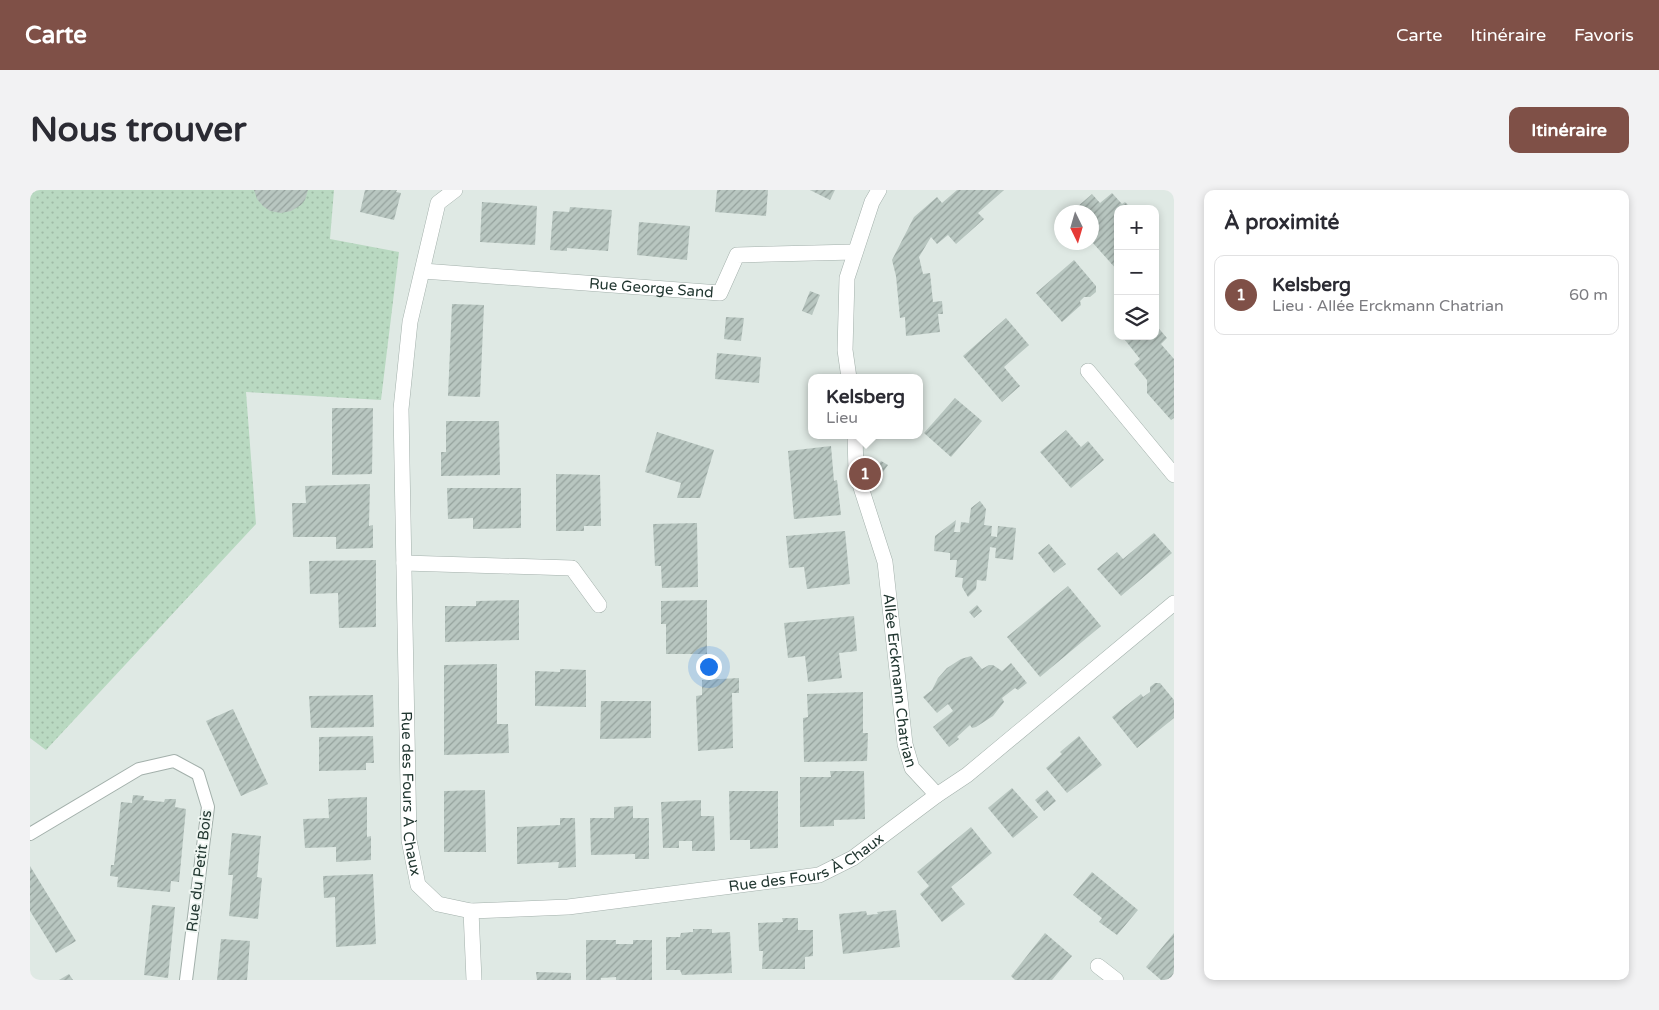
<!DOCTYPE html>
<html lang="fr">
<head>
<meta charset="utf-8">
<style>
	body { margin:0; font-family:"Varela Round",sans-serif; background:#f2f2f3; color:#2b2b33 }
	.controls { position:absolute; right:15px; top:15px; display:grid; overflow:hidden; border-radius:10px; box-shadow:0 2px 8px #0003 }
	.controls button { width:45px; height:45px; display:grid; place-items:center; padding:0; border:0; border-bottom:1px solid #e1e1e2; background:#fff; color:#2b2b33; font:25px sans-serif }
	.compass { position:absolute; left:1024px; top:15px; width:45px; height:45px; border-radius:50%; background:#fff; box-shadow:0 2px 8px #0003; rotate:175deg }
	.you { position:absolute; left:678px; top:476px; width:18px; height:18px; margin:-12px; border:4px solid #fff; border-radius:50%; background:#1a73e8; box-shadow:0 0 0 8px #1a73e833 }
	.badge { display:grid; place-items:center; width:32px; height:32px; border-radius:50%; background:#7f5047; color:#fff; font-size:16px; font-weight:700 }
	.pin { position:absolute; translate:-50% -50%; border:2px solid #fff; box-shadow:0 1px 5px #0006 }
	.popup { position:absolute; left:778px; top:184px; width:115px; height:65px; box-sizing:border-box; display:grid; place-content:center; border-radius:10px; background:#fff; filter:drop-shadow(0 1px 4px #0005); font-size:16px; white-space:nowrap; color:#7c7c81 }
	.popup b { font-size:19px; color:#2b2b33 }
	.popup::after { content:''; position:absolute; left:50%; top:100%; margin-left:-10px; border:10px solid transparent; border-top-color:#fff }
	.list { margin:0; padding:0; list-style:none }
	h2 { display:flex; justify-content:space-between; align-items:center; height:65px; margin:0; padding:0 20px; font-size:21px }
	h2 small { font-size:16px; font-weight:400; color:#7c7c81 }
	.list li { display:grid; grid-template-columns:32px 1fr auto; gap:15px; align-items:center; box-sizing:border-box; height:80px; margin:0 10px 10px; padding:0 10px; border:1px solid #e1e1e2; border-radius:10px }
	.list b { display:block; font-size:19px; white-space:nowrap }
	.list p { margin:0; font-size:16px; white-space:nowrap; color:#7c7c81 }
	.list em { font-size:16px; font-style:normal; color:#7c7c81 }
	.icon { flex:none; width:28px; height:28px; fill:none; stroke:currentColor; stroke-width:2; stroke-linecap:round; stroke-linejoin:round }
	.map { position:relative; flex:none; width:1144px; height:790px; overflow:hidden; border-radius:10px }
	header { display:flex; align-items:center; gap:30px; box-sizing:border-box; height:70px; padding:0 25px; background:#7f5047; color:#fff }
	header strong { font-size:24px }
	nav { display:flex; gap:28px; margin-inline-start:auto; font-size:18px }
	.intro { display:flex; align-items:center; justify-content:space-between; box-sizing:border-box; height:120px; padding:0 30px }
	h1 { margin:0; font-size:35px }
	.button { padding:12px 22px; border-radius:10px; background:#7f5047; color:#fff; font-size:18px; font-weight:700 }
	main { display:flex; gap:30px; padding:0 30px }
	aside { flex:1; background:#fff; border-radius:10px; box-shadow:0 2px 8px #0003 }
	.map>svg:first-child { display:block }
	.green { fill:url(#green-dots) }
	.building { fill:url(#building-hatch) }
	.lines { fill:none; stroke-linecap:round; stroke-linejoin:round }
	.lane-casing { stroke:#a3b0ab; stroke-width:14 }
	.street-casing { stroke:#a3b0ab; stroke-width:16 }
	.lane { stroke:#fff; stroke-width:12 }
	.street { stroke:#fff; stroke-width:15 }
	.labels { text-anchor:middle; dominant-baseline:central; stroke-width:4; stroke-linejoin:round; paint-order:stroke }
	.street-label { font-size:15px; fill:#223731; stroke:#eff6f2 }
</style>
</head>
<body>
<header>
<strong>Carte</strong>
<nav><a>Carte</a><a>Itinéraire</a><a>Favoris</a></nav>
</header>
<div class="intro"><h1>Nous trouver</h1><a class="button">Itinéraire</a></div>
<main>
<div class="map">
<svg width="1144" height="790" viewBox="0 0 1144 790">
	<defs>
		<pattern id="green-dots" width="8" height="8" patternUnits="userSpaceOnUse" patternTransform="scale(1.25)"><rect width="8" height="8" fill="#b9d9c1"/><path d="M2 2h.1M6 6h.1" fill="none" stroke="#9fbba6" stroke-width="1.8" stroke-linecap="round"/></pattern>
		<pattern id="building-hatch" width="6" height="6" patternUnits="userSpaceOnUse" patternTransform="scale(1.25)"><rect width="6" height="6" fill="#b8c6c0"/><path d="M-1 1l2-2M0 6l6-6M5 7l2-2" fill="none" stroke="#95a29d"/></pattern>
	</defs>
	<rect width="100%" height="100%" fill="#dfe9e4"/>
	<!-- green -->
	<path class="green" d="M0,0H304L300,49L369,62L351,210L216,202L226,334L16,560L0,548Z"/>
	<!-- building -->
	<g class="building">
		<path d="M224,0H278L275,10L271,15L261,21L251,23L240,21L233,16L227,9Z"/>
		<path d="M335,0H367L366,2L371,3L364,30L330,22Z"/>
		<path d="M687,0H738L736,26L685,22Z"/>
		<path d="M780,0H805L800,10Z"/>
		<path d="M927,0H974L948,23L954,29L926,54L918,45L907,54L901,47L889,67L893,84L900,83L903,112L912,111L913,124H908L910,142L876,146L875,127L870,128L866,86L862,70L884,27L907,7L912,13Z"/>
		<path d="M1082,3L1092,14L1095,12L1102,19H1088V81L1062,52V22H1050L1046,18L1062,4L1070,13Z"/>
		<path d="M452,12L507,16L505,55L450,52Z"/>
		<path d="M540,17L582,20L578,61L537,58V61L520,60L523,21L539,22Z"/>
		<path d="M609,32L660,36L657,70L607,65Z"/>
		<path d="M1044,70L1066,96V102L1060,107H1054L1050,111L1051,115L1032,132L1006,103Z"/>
		<path d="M780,101L790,105L782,125L772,121Z"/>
		<path d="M422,114L454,115L450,207L418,206Z"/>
		<path d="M696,127L714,128L711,151L694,149Z"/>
		<path d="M976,128L999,155L974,177L990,196L972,212L933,166Z"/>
		<path d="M1125,134L1137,148L1131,154L1144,169V228L1141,230L1117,203V190L1104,174L1110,169L1095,150L1099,146H1125Z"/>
		<path d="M687,163L731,167L729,193L685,189Z"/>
		<path d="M925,208L952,231L921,267L894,243Z"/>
		<path d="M302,218H343L342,284L302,285Z"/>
		<path d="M416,231H469L470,285L411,286V262H416Z"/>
		<path d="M1036,240L1051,257L1058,251L1074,270L1041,298L1010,262Z"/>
		<path d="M627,242L684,260L670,308H647L651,293L615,282Z"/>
		<path d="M801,256L804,291L807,290L811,325L764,329L758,261Z"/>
		<path d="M851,271L858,275L853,282L846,278Z"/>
		<path d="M526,284L570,285L571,336H554V341H526Z"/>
		<path d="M340,294L339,336L343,335V358L306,359V347H263L262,313H276L275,296Z"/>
		<path d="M417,298H491V338L443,339V328L418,329Z"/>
		<path d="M950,311L956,319L954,335L962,336L961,346L967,347L968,336L986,338L983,370L965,368L966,358L960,357L956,391L947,390L946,399L938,407L932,397L933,388L925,387L927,370H920V363L904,361L905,346L926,330L924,342H930L931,332L939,333L941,318Z"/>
		<path d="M667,333L668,397L632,398L631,376H625L623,334Z"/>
		<path d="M815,341L820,394L777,399L774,377L759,378L756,346Z"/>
		<path d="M1124,343L1142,363L1091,406L1067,379L1087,362L1093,369Z"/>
		<path d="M1019,354L1036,374L1024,383L1008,363Z"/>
		<path d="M346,370V437L309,438L308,403L280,404L279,371Z"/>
		<path d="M1038,396L1071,436L1010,487L977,447Z"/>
		<path d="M489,410V450L415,452V416H446V411Z"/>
		<path d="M677,410V464H636V434H631V411Z"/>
		<path d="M947,415L952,421L944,428L939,422Z"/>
		<path d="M824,426L827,461L809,463L812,488L778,492L775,466L758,468L754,433Z"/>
		<path d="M941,466L952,479L959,475H963L972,481L981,473L997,493L988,500L985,498L972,508L974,512L963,526L946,537L942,538L940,535L927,547L929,549L919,557L903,537L923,521L918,514L907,523L893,507L902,500L908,488L917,478L931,469Z"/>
		<path d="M467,474V534H478L479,563L414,565V475Z"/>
		<path d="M530,479L556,480V517L505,516V481L530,482Z"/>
		<path d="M709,488V503H702L703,558L668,561L666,506L672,505V490Z"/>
		<path d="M1125,493H1130L1144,510V528L1107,558L1082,527L1111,504L1113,507L1120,502V497Z"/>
		<path d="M833,502V543H838L837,571L774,572L773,528L778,527L777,504Z"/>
		<path d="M343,505L344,537L281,538L279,506Z"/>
		<path d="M571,511H621V548L570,549Z"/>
		<path d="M203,519L238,594L211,606L176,531Z"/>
		<path d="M343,546L344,573H336V580L289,581V547Z"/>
		<path d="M1049,546L1072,575L1037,603L1016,578L1032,564L1030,562Z"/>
		<path d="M800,581H834L835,629L804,630V636L770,637V587H801Z"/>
		<path d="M982,598L1008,627L983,648L958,618Z"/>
		<path d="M455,600L456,662H414V601Z"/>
		<path d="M1017,600L1026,611L1014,621L1005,610Z"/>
		<path d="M699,601H748V658L720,659V650H700Z"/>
		<path d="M103,605L114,606L113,610L134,612L135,609H146L145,617L156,619L149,692L141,691L140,702L87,697L88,687L80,686L81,675H84L91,612L102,613Z"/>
		<path d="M337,607V647L341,646V670L306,672V657L275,658L273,629L299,628L298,609Z"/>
		<path d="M671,610V626H684L685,661H662V651H649V658H633L631,612Z"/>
		<path d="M603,616V628H619V669H605V664L561,665L560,628H584V617Z"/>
		<path d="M530,628H545L546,677L528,678L529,672L487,674V637L530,635Z"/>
		<path d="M941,637L962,663L921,697L935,714L912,732L890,704L899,696L887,682Z"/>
		<path d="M202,643L231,646L227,687L232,688L228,729L199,726L203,685H198Z"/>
		<path d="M0,676L46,751L26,763L0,721Z"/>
		<path d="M1062,682L1108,720L1087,745L1069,732L1072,728L1043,705Z"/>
		<path d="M343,684L346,754L306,757L305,707L294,708L293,686Z"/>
		<path d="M122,715L145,717L138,788L114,785Z"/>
		<path d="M866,720L870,757L813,764L809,724L836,721L837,725L848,724L847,722Z"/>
		<path d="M752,728H768V740H783V766L775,767V779H732L733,761H729L728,733L753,732Z"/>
		<path d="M663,739H682V743L700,742L702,783L652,785L650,780H636V747H650L651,743L663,742Z"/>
		<path d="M1015,743L1042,766L1022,790H985L981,786Z"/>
		<path d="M1144,743V790H1131L1116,777Z"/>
		<path d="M191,749L220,751L217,790H187Z"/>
		<path d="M556,750H586V754H603V750H622V790H586V787L571,788V790H556Z"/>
		<path d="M506,782L541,783V790H507Z"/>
		<path d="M39,784L43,790H29Z"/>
	</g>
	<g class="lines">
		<defs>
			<path id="lane" d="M0,644L109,579L144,571L168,584L178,617L156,790"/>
			<g id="street">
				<path id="s1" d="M425,0L408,13L380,132L371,219L379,650L388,695L408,714L441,721L538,717L789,685L823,668L907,605"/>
				<path id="s2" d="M393,81L690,103L707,65L825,62"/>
				<path d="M1058,181L1144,285"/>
				<path d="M819,188L815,160L817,88L842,12L849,0"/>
				<path id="s3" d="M825,245L826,282L855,372L875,554L882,578L907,605L937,585L1144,413"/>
				<path d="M374,373L542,378L569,415"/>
				<path d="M441,721L444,790"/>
				<path d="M1068,776L1086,790"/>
			</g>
		</defs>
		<!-- lane casing -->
		<use href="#lane" class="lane-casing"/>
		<!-- street casing -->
		<use href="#street" class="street-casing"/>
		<!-- lane -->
		<use href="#lane" class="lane"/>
		<!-- street -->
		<use href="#street" class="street"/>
	</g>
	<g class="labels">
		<!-- street labels -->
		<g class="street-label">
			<text stroke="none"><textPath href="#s2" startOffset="229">Rue George Sand</textPath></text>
			<text stroke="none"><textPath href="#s3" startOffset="251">Allée Erckmann Chatrian</textPath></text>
			<text stroke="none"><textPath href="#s1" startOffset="616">Rue des Fours À Chaux</textPath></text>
			<text stroke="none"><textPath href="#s1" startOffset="1111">Rue des Fours À Chaux</textPath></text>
			<text transform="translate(169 681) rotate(-83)">Rue du Petit Bois</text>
		</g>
	</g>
</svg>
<div class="controls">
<button>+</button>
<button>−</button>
<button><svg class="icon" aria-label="layers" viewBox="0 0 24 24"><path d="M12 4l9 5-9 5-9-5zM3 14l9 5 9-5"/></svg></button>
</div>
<svg class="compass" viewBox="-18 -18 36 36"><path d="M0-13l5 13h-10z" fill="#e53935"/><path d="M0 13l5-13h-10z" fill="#7c7c81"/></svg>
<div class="you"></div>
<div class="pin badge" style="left:835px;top:284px">1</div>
<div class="popup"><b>Kelsberg</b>Lieu</div>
</div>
<aside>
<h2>À proximité<small></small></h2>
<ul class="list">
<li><span class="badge">1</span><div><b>Kelsberg</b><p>Lieu · Allée Erckmann Chatrian</p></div><em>60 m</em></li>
</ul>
</aside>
</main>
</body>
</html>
